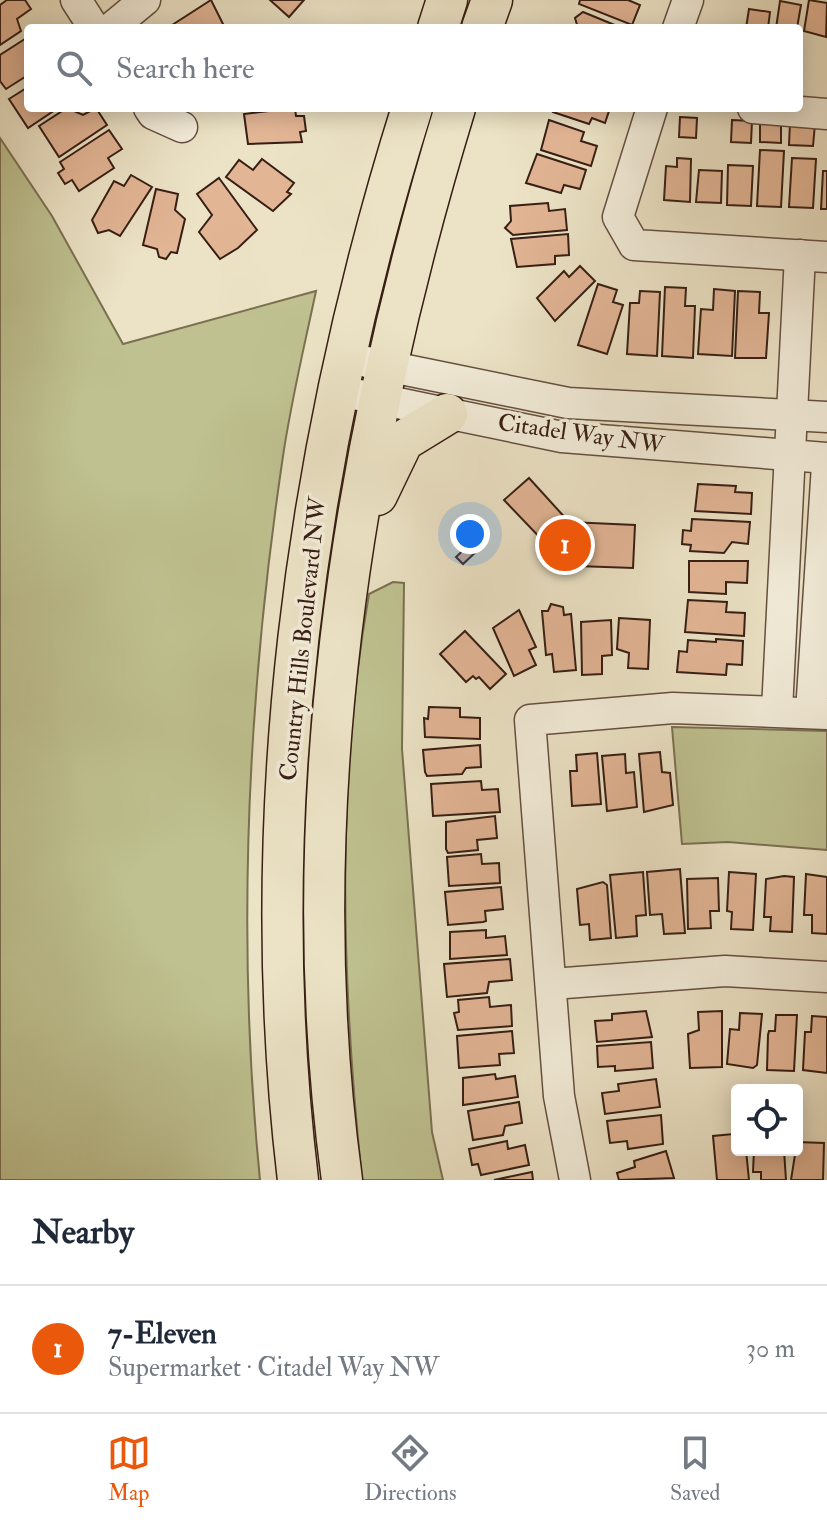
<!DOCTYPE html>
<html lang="en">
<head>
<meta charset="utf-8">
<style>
	body { margin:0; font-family:"IM FELL Double Pica",serif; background:#f2f2f3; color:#1f2937 }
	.controls { position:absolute; right:24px; bottom:24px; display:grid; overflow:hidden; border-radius:8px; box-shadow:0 4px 20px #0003 }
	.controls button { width:72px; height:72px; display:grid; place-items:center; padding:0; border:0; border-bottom:2px solid #e0e1e3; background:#fff; color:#1f2937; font:40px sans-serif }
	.you { position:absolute; left:470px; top:534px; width:28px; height:28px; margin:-20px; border:6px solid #fff; border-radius:50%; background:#1a73e8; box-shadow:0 0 0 12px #1a73e833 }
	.badge { display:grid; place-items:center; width:52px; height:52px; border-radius:50%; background:#ea580c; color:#fff; font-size:26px; font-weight:700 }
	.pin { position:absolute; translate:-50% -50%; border:4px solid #fff; box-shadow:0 2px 8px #0006 }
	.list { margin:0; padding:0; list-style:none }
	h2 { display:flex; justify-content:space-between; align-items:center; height:104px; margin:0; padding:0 32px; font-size:34px }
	h2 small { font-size:26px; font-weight:400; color:#747a83 }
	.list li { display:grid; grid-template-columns:52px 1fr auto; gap:24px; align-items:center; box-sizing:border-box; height:128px; padding:0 32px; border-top:2px solid #e0e1e3 }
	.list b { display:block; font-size:30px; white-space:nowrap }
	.list p { margin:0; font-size:26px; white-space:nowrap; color:#747a83 }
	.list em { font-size:26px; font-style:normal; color:#747a83 }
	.icon { flex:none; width:44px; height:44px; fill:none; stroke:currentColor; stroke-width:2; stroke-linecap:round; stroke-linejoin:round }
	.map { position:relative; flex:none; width:827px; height:1180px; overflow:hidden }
	.search { position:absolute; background:#fff; box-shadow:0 4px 20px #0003; left:24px; right:24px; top:24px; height:88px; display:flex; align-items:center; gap:20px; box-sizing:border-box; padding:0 28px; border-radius:8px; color:#747a83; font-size:30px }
	.sheet { height:232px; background:#fff }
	nav { display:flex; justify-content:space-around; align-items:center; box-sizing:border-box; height:112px; border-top:2px solid #e0e1e3; background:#fff; font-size:22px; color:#747a83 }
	nav a { display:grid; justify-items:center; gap:4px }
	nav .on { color:#ea580c }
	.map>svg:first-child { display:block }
	.green { fill:#bfc190; stroke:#7b7052; stroke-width:2 }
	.building { fill:#e2b595; stroke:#371e14; stroke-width:2 }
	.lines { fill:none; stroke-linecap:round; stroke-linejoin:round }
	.minor-casing { stroke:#644f40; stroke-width:33 }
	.major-casing { stroke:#371e14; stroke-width:43 }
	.minor { stroke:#f3edda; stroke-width:30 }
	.major { stroke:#ece3c6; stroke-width:40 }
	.labels { text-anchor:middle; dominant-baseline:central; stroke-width:7; stroke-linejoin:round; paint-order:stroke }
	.street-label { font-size:24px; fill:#371e14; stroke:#f3edda }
</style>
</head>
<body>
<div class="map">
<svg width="827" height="1180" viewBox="0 0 827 1180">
	<rect width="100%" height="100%" fill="#ece3c6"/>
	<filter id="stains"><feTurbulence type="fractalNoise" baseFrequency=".0025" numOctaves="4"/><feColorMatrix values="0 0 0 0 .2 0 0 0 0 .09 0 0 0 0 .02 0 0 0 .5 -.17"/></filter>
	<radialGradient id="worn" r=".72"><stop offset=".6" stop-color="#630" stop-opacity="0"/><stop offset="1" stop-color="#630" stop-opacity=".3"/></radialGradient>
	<!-- green -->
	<g class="green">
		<path d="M0,138L52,216L123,344L316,291C304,348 290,405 282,463C247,701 236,940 260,1180H0Z"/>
		<path d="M393,582L404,583L402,749L432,1132L443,1180H362C342,985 335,787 369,594Z"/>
		<path d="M672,727L827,731V850L728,842L682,844Z"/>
	</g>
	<!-- building -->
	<g class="building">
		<path d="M7,0H25L31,9L17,19L21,31L0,45V5Z"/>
		<path d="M211,0L225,28L169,27Z"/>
		<path d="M270,0H304L289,17Z"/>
		<path d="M580,0H628L640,5L632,25L579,4Z"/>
		<path d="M809,0L827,3L826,37L804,31Z"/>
		<path d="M780,1L801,5L797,28H776Z"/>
		<path d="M749,9L770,12L768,28H746Z"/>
		<path d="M583,12L622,28H578L575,18Z"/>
		<path d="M28,37V75L6,89L0,81V55Z"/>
		<path d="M28,87V108H58L28,128L9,99Z"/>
		<path d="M67,108L83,115L96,108L107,125L59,157L39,126Z"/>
		<path d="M295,108L296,116H304L306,131L300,132L302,142L248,144L244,114Z"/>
		<path d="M554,108H610L605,123L592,118L589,124L553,112Z"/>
		<path d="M680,117L697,118L696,138L679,137Z"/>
		<path d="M549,120L584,132L581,141L597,146L591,166L541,150Z"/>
		<path d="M732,120L752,121L751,143L731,142Z"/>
		<path d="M760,122L781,123V143L760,142Z"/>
		<path d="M790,123L815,124L813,146L789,145Z"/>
		<path d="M109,130L122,149L108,158L114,168L79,191L72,180L65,184L58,173L64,169L60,162Z"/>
		<path d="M760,150L784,151L781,207L757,206Z"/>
		<path d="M537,154L586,170L580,189L564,185L561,193L526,183Z"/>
		<path d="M677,158L691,159L690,202L664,200L666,166L677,167Z"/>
		<path d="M792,158L816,159L813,208L789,207Z"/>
		<path d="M262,159L294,183L287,192L291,194L273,211L226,177L239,160L253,170Z"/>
		<path d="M728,165L753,166L751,206L727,205Z"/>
		<path d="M699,170L722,171L721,203L696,202Z"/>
		<path d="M823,171H827V209H821Z"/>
		<path d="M131,175L152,187L120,236L109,230L98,233L92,220L114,181L124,186Z"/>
		<path d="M219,178L257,230L238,248L220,259L199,232L212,215L197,194Z"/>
		<path d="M156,189L178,194L175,210L185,219L177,253L171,252L166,259L159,257L157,249L143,245Z"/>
		<path d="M548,203L549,211L565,209L567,230L513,235L505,228L511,221L510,206Z"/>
		<path d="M568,234L569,255L555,256V264L517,267L511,239Z"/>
		<path d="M580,266L595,281L555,321L537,298L564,271L569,277Z"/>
		<path d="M598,284L617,290L613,302L623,305L607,354L578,345Z"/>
		<path d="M665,287L686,288L685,306H695L693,358L662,356Z"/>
		<path d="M714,289L735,291L732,356L698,354L701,309L713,310Z"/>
		<path d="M640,291L660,292L657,356L627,354L630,303H639Z"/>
		<path d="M738,291L760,292L759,313H769L766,358H735Z"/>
		<path d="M529,478L569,522L547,545L504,500Z"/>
		<path d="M698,484L736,486L735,492L752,493L751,514L695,511Z"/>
		<path d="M692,519L750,522L748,544L732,542L724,553L690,551L691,545L682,544L683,530L691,531Z"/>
		<path d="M569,522L635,525L633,568L549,565L551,540Z"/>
		<path d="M471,543L478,550L463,564L456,557Z"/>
		<path d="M689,561H748L747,583L726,582V594L689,592Z"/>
		<path d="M688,600L727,602L726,612L745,613L744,636L685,632Z"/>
		<path d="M551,604L563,607L564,615L571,614L576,670L554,672L552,654L546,655L542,611H548Z"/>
		<path d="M519,610L536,647L529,650L536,665L514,676L493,628Z"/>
		<path d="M619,618L650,620L648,669L628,668L629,653L617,649Z"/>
		<path d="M611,620L612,655L602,656V674L582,675L581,622Z"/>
		<path d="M465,631L506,674L490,689L479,677L476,679L473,676L466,682L440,654Z"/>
		<path d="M716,639L743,641L742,665L727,664L726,675L677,672L679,651L687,652L688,640L716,642Z"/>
		<path d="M429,707L460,708V717L480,718V739L425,737L424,718L428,719Z"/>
		<path d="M480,745L481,767L466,768L462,774L427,776L425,772L423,750Z"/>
		<path d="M660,752L662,772L670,773L673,805L644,812L639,754Z"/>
		<path d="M597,753L601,804L572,806L570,771H577L576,755Z"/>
		<path d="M625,754L626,773L634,772L637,807L607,811L602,756Z"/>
		<path d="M481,781L482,790L498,789L500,812L433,816L431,784Z"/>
		<path d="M495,816L497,838L477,840L478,850L448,853L446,849V822Z"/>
		<path d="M481,854L482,864L499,863L500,883L449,886L447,857Z"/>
		<path d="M680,869L685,933L664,934L662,914L650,915L647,872Z"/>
		<path d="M643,872L646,915L636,916L637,936L616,938L610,875Z"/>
		<path d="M729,872L756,874L753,930L731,929L732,912L727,911Z"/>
		<path d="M806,874L827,877V934L812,933V915H804Z"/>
		<path d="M784,876L794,877L792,932L770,931L771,917H764L766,879Z"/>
		<path d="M718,878L719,911H710L711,928L688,929L687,879Z"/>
		<path d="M603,882L607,885L611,938L590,940L589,924L580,925L577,889Z"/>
		<path d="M501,887L503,909L485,911L486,921L483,922L448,925L445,892Z"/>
		<path d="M486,930V938L505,936L507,955L450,959V932Z"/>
		<path d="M510,959L512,980L489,982L487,993L447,997L444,964Z"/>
		<path d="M489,997L490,1007L511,1005L512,1026L458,1030L454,1013L459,1012L458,1000Z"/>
		<path d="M646,1011L652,1037L597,1042L595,1021L612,1020V1014Z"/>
		<path d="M722,1011V1067L690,1068L688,1034L699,1030L698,1012Z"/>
		<path d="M740,1013L762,1014L757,1065L753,1068L727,1064L730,1029L739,1030Z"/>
		<path d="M776,1015H797L794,1071L767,1070L768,1035L769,1031H775Z"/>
		<path d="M812,1016L827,1017V1073L803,1070L805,1032H811Z"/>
		<path d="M512,1031L514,1053L499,1054L500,1065L459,1068L457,1036Z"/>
		<path d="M651,1042L653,1068L615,1071V1066L598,1067L597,1046Z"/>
		<path d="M495,1074L496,1079L515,1076L518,1097L463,1105V1078Z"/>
		<path d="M656,1079L660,1107L605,1114L602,1093L619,1091L618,1084Z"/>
		<path d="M519,1102L522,1123L505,1126L503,1135L473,1140L468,1111Z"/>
		<path d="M661,1115L663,1144L628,1149L627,1141L610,1143L607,1121Z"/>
		<path d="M733,1134V1139L737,1138V1150H746L749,1180H717L713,1136Z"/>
		<path d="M507,1141L508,1149L525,1145L529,1165L481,1175L478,1164L472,1165L469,1149Z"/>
		<path d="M797,1142L824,1143L823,1180H791Z"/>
		<path d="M754,1150H784L786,1180H761V1172H753Z"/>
		<path d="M666,1151L674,1178L619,1180L617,1173L635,1167L634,1161Z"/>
		<path d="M532,1172L533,1180H494Z"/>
	</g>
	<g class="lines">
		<defs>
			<g id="minor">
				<path d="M76,0L94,28"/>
				<path d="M111,28L145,0"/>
				<path d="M678,28L688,0"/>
				<path d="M149,108L153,114L182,127"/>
				<path d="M652,108L618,217L634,245L827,257"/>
				<path d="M753,108L827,114"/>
				<path d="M367,362L568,403L827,417"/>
				<path d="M359,395L562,437L827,458"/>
				<path d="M777,710L800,255"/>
				<path d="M811,712L827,465"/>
				<path d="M552,984L725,971L827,977"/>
				<path d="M575,1180L559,1096L530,720L673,708L827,714"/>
			</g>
			<g id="major">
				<path d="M438,28L447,0"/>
				<path d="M482,28L492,0"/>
				<path d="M377,495L403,441L447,414"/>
				<path d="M298,1180C255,820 304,452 412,108"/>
				<path d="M342,1180C293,821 350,452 455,108"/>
			</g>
		</defs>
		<!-- minor casing -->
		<use href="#minor" class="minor-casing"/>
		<!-- major casing -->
		<use href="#major" class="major-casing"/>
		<!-- minor -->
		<use href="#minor" class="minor"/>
		<!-- major -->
		<use href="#major" class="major"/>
	</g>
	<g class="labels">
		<!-- street labels -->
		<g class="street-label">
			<text transform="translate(581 434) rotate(8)">Citadel Way NW</text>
			<text transform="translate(303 639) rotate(-84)">Country Hills Boulevard NW</text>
		</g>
	</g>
	<rect width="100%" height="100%" filter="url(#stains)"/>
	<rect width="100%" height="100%" fill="url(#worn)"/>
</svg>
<div class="controls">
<button><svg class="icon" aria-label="locate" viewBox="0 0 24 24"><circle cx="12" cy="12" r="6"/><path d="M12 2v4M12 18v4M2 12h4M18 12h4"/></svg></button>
</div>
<div class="you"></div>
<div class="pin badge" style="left:565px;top:545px">1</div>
<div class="search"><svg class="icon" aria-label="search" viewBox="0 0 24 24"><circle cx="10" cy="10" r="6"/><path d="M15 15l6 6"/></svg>Search here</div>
</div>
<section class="sheet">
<h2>Nearby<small></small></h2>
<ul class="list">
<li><span class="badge">1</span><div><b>7-Eleven</b><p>Supermarket · Citadel Way NW</p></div><em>30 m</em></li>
</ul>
</section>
<nav>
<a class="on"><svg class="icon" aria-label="map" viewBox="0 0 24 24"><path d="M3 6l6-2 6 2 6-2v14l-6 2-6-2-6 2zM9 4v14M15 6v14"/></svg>Map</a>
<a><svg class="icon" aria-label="directions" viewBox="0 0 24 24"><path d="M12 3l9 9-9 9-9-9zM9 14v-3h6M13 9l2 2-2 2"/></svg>Directions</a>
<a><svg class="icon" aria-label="saved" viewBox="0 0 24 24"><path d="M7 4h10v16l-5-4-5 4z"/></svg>Saved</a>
</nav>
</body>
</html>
